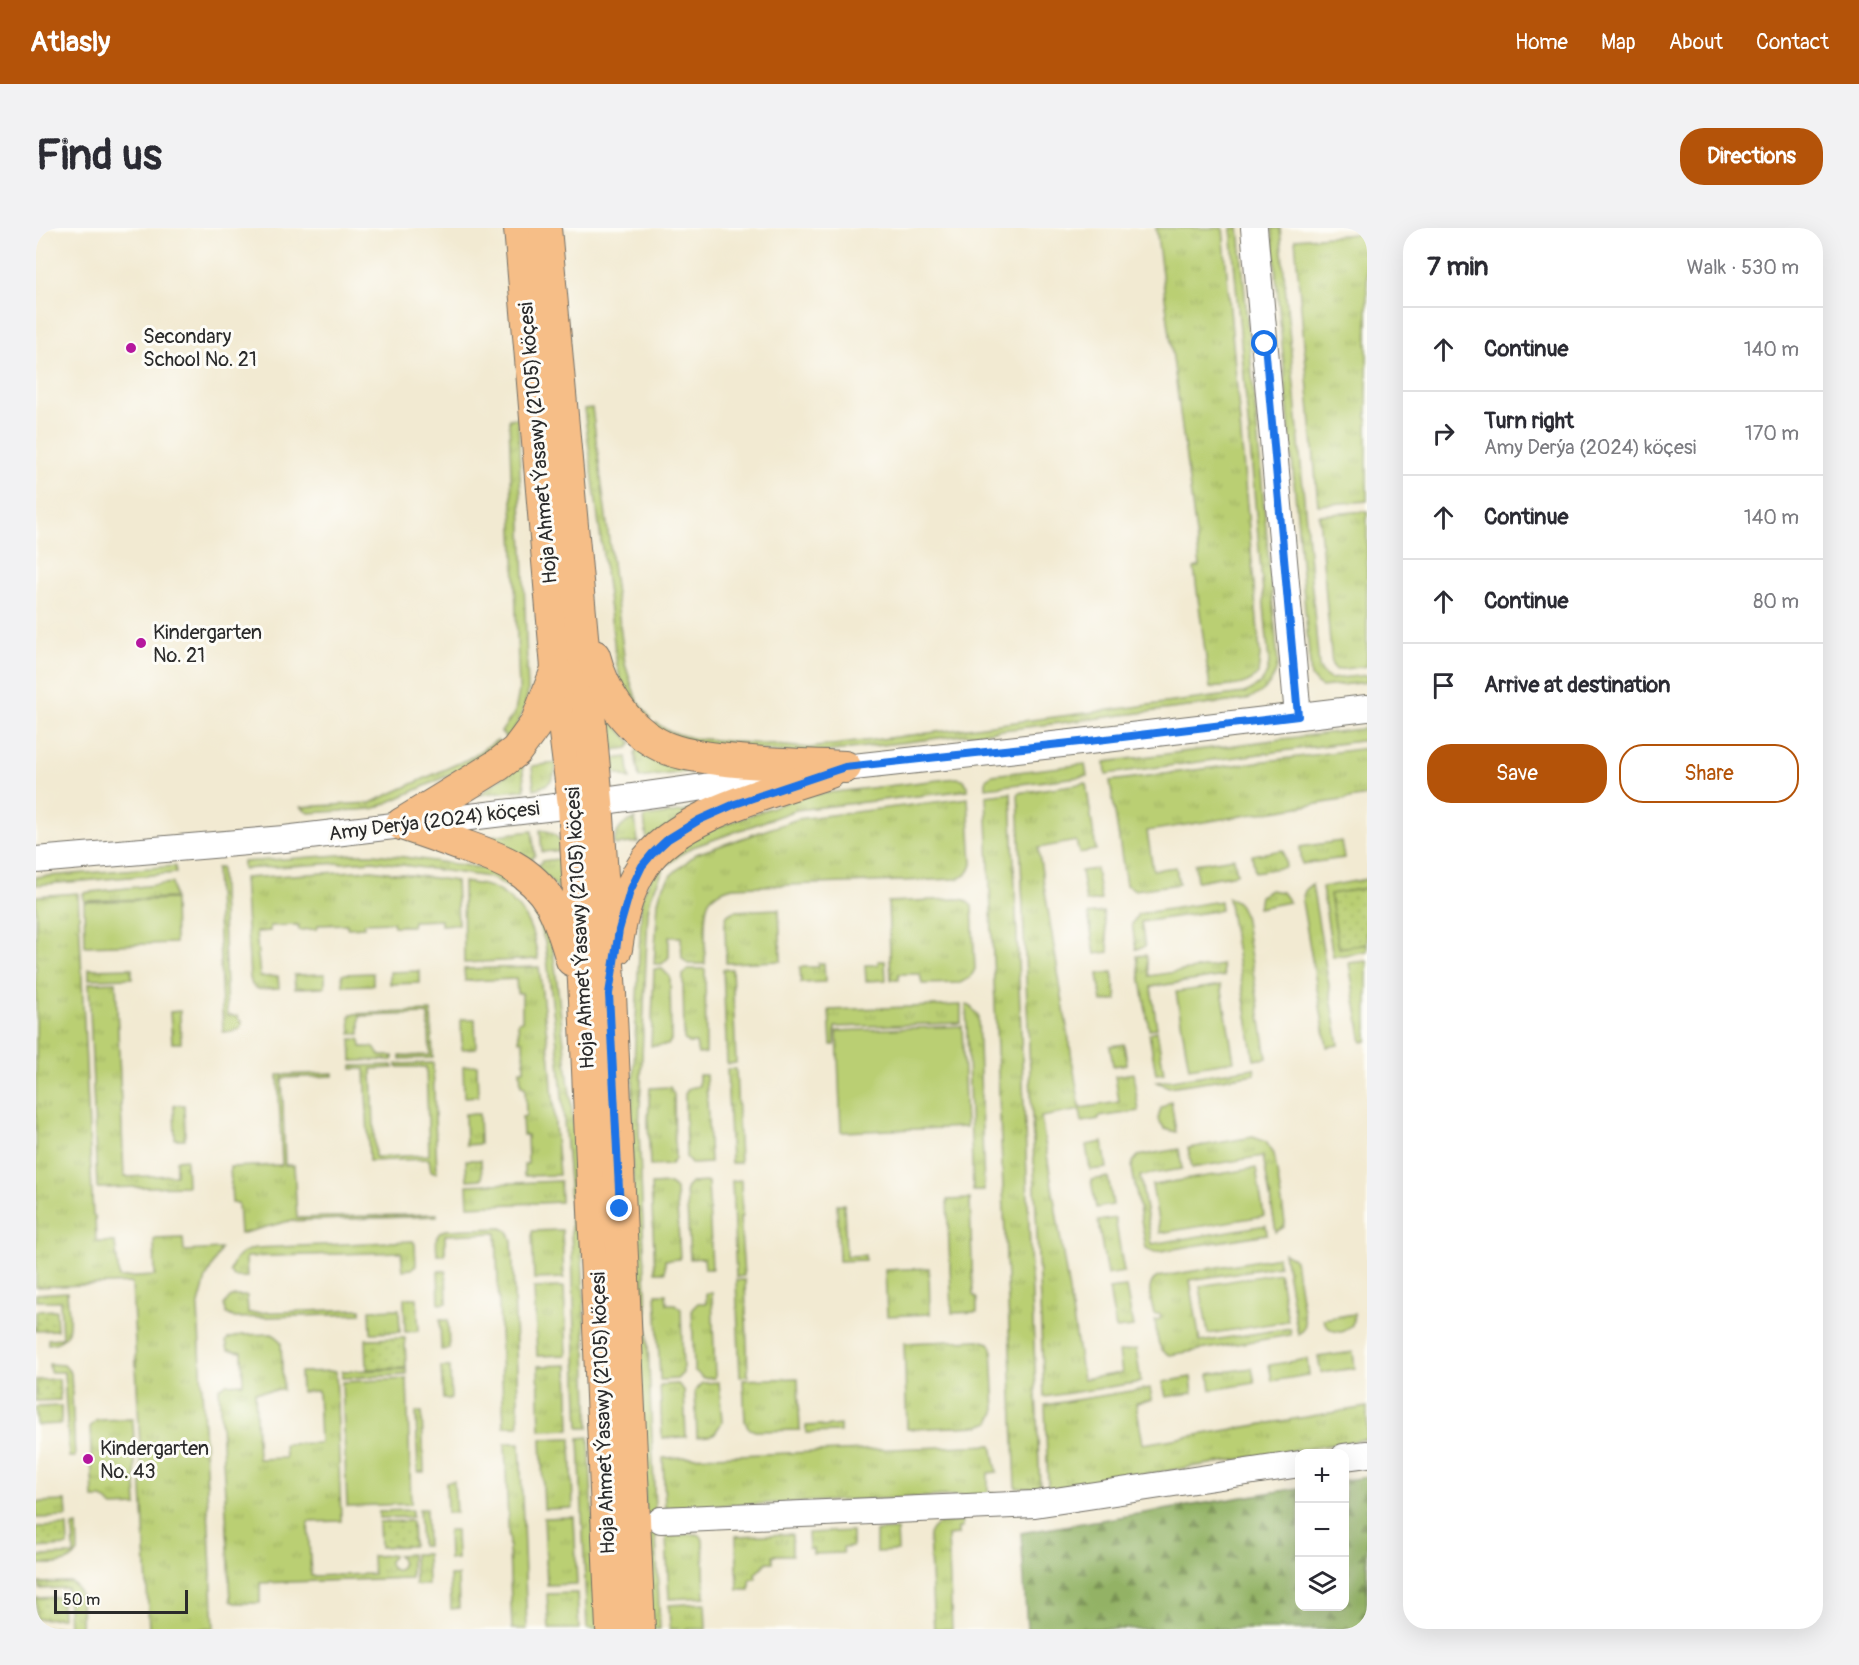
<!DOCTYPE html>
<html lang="en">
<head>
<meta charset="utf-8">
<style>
	body { margin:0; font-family:Pangolin,sans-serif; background:#f2f2f3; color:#2b2b33 }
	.controls { position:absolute; right:18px; bottom:18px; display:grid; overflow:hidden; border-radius:12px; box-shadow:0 6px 24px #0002 }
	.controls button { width:54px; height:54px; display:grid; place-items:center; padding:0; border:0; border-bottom:2px solid #e1e1e2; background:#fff; color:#2b2b33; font:30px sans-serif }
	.scale { position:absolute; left:18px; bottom:15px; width:134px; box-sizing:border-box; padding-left:6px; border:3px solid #2b2b2b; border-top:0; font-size:16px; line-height:21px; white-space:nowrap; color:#2b2b2b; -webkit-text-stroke:4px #fdfcf7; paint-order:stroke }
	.stop { position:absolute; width:18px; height:18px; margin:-14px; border:4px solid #1a73e8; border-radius:50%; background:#fff }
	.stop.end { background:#1a73e8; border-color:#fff; box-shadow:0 2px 6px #0008 }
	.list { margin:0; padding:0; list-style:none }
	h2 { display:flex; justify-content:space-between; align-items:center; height:78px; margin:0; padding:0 24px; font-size:26px }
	h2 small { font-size:20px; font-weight:400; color:#7c7c81 }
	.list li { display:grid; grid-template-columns:39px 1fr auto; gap:18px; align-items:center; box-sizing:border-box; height:84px; padding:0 24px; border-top:2px solid #e1e1e2 }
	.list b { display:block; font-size:22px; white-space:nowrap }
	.list p { margin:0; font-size:20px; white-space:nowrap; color:#7c7c81 }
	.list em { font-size:20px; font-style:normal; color:#7c7c81 }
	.actions { display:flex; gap:12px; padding:18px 24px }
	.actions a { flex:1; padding:14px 0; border:2px solid #b45309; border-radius:24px; text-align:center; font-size:21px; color:#b45309 }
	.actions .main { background:#b45309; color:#fff }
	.icon { flex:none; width:33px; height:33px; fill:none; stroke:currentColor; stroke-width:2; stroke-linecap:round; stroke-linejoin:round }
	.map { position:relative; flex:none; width:1331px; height:1401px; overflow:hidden; border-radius:24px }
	header { display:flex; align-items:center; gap:36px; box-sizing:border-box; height:84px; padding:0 30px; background:#b45309; color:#fff }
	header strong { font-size:28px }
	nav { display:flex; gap:33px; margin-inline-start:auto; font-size:21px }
	.intro { display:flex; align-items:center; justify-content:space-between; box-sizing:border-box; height:144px; padding:0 36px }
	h1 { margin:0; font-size:42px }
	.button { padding:15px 27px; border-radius:24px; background:#b45309; color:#fff; font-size:21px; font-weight:700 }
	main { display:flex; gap:36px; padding:0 36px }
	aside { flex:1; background:#fff; border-radius:24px; box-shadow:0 6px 24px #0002 }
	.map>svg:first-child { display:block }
	.grass { fill:url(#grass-tufts); stroke:#727d4f; stroke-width:1.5 }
	.forest { fill:url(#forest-firs); stroke:#5f6e48; stroke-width:1.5 }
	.park { fill:url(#park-dots); stroke:#727d4f; stroke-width:1.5 }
	.garden { fill:#bacf73; stroke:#727d4f; stroke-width:1.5 }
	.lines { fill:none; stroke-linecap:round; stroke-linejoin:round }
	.minor-casing { stroke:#716e65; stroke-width:28 }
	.major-casing { stroke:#716e65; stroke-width:34 }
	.minor { stroke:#fff; stroke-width:26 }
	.major { stroke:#f6be87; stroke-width:32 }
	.route { stroke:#1a73e8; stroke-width:8 }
	.poi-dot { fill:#b5179e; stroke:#fdfcf7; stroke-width:2 }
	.labels { text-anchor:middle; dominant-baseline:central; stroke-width:6; stroke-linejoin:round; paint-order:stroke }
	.poi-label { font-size:20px; fill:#2b2b2b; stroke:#fdfcf7; text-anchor:start }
	.street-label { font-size:20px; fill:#2b2b2b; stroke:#fdfcf7 }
</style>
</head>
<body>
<header>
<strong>Atlasly</strong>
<nav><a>Home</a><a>Map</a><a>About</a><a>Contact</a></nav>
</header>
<div class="intro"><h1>Find us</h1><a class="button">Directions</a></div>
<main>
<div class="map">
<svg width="1331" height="1401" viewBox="0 0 1331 1401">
	<defs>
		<pattern id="grass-tufts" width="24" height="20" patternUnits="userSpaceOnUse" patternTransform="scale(1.5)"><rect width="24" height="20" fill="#bacf73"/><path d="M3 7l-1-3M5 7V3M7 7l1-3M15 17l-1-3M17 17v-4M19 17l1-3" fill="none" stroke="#a0b264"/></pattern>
		<pattern id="forest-firs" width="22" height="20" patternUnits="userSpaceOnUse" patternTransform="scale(1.5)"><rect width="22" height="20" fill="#93b265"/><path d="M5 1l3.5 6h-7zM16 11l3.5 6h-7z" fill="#789153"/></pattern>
		<pattern id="park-dots" width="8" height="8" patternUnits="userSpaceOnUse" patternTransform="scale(1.5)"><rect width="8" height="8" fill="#bacf73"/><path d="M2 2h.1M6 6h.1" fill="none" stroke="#a0b264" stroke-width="1.8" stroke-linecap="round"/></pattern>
	</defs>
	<rect width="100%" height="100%" fill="#fdfcf7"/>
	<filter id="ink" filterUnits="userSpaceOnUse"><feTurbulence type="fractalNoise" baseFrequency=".0167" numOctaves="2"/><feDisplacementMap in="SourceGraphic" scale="12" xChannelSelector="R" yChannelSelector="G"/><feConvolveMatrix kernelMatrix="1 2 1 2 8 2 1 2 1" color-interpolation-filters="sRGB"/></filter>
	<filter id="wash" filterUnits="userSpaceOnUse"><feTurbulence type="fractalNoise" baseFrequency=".008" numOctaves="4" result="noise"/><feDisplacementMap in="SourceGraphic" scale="24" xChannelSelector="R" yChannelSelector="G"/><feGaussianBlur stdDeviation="1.35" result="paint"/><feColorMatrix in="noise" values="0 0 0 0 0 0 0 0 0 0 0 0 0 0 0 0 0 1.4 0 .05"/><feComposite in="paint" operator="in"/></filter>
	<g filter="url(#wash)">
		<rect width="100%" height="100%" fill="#f2ead2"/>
		<!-- grass -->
		<g class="grass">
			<path d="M1120,0H1187L1224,427L1222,446C1210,460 1191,458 1174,460L1158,340L1164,338Z"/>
			<path d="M1195,0H1203L1242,434C1239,454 1227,467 1208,472L774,526L663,518L616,500L620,495L634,504L656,510L773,520L1208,465C1222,460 1232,450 1233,434Z"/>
			<path d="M1236,0H1244L1283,439L1287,446L1294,451L1331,447V454L1286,459L1281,456L1275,449Z"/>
			<path d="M1331,5V273L1282,277L1259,11Z"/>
			<path d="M556,180L589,436L600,470L614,490L610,495L587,461L581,437L548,181Z"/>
			<path d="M482,190L492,463C490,482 483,496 471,511L465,504L479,484L483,463L473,191Z"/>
			<path d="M1331,283V438L1300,442L1296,437L1283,287Z"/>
			<path d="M563,478L596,515L592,520L569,523Z"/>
			<path d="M1331,500V512L1070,546L1069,534Z"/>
			<path d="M461,512L465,518L436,537L342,579L336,581L273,585L265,579L334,575L432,531Z"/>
			<path d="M603,520L648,539V544L603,550L599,525Z"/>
			<path d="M1331,520V568L1111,603L1117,642L1140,639L1143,656L1099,662L1090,657L1074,553Z"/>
			<path d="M591,529L594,551L579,545L570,532Z"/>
			<path d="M486,535L489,561L443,567Z"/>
			<path d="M521,535C519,550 514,558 498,561L496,538Z"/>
			<path d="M1049,536L1051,548L950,560V551L956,547Z"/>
			<path d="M920,550L927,551L931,557L932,562L760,582L657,619L645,626L633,636L627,630L666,605L761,570L773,567Z"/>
			<path d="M1050,555L1060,622L1043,625L1040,613L1002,620L1044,880L1083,874L1079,848L1097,845L1103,883L1063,889V891L1046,894L1044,882L1005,889L1047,1151L1086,1145L1083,1124L1100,1121L1105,1154L1008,1169L982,565Z"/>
			<path d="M975,565L1004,1260H980L950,568Z"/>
			<path d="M932,570L936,636C934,645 929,648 921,651L697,659C670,666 669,676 669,702C669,713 669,725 669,736H652L646,730L645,709H633V729L626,736H618L622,674L625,662L635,647L660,626L762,591Z"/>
			<path d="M659,582L611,613L608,589Z"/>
			<path d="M599,591L602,614L578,617C579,604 586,595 599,591Z"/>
			<path d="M504,602C518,603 523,609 528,622L506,624Z"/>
			<path d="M496,603L499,627L493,634L437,610Z"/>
			<path d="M1305,613L1308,630L1266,636L1264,619Z"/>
			<path d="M1247,622L1250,639L1219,644L1216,627Z"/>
			<path d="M317,626H337L368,629L447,640L478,653L474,660L456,650L446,648L337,633L207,641V634Z"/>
			<path d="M530,630L533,672L501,639L506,633Z"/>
			<path d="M1198,630L1201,646L1161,653L1159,636Z"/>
			<path d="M621,637L627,642L615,669L612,682L603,902L624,1401H614L595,902L605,683L606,669Z"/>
			<path d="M139,638L140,645L0,657V649Z"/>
			<path d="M180,640H185L191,787L201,788L206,795L205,799L198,803L187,804Z"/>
			<path d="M1060,641L1065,672L1050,674L1045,643Z"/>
			<path d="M336,642L420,653L422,696L405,697V692L377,693L376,698H358L357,694L328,695V699L311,700V696L282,697L281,701L263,702L262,697L234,698V703L220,704L224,749L242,748L243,760L222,761L216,757L214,750L208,650Z"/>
			<path d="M1331,651V660L1295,666L1303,720L1331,716V723L1297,729L1286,659Z"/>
			<path d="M427,654C435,655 443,656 451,658C457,659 462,663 467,666C491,682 498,704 502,731L428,735Z"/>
			<path d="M136,655L138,670L48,673L47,665Z"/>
			<path d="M1276,656L1303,817L1291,819L1266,673C1268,665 1269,660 1276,656Z"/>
			<path d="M487,660L493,665L516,712L543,944L553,1200H543L533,953L523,833L509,714L499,685L492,675L482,666Z"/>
			<path d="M1234,662L1246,664L1253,674L1222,680L1224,668Z"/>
			<path d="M42,665L57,988H59L60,1014H79L83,1050L119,1048L118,1011L147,1010L148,1023L185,1021L170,1050L162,1080L178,1401H113L96,1055L0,1059V668Z"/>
			<path d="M1192,670C1202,672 1205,678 1208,687L1231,830L1218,832Z"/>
			<path d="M922,671L929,672L936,678L939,741L937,745L934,750L924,755L886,756L884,746H863V752H855L852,674Z"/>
			<path d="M1184,673L1185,682L1105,694L1109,719L1100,721L1096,696L1102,686Z"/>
			<path d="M743,681L745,733L690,735L689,694L691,687L698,683Z"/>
			<path d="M1067,684L1073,724L1059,726L1052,686Z"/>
			<path d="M1110,727L1113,748L1186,737L1188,748L1115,759L1121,800L1113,801L1101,728Z"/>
			<path d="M842,733H849L850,752L830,753L829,737H842Z"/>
			<path d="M782,735H788L789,754L765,755L764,739H782Z"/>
			<path d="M503,739L514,833L523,947L488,948V936H492L491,907H487L486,889L490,888L489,859L485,858L484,842H488L487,813L483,812L482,794L486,793V765H481L480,751L429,753L428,741Z"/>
			<path d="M96,740V750L53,751V741Z"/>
			<path d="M618,741H626L634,749L635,812L632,817L615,818Z"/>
			<path d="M652,741H669L670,825L662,826L660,815H652L648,811L647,747Z"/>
			<path d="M687,741H696L700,835L691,836Z"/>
			<path d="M384,743V755L354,756V744Z"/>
			<path d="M1076,744L1081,772L1066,774L1062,746Z"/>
			<path d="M337,745V757L307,758L306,746Z"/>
			<path d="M289,746V759L259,760L258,747Z"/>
			<path d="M80,754L88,949L140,947V932L150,931L151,958L61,960L53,755Z"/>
			<path d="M925,777V795L799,799V817H795L793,782Z"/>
			<path d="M930,777L934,778L942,787L948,963H937Z"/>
			<path d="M144,783L145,815H136L134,784Z"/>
			<path d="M395,783L397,830L364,831V828L394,827L392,786L324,788V806H315L314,789L316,786Z"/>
			<path d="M425,791H439L440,820L426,821Z"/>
			<path d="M1121,803L1128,845L1120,846L1113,805Z"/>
			<path d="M315,811H324L325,819H337L345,828H357V832L316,833Z"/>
			<path d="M1088,816L1091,836L1077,838L1074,818Z"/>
			<path d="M397,835L401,945L395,943L393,931L333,933L329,841H316V838L357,837L358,840L336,841L339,929L393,927L390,839H361V836Z"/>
			<path d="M441,837L442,868L428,869L427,838Z"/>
			<path d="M1218,840L1219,846L1133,859L1121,854Z"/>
			<path d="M691,841H700L704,935H695Z"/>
			<path d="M297,845V848L246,850L249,937H258L261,990L401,986V988L253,993L204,1006L202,975H196L194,939L246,937L242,847Z"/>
			<path d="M663,847H670L674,935L656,936L650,929L649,866L653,860L663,858Z"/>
			<path d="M634,859L638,867L639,931L634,937L614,938L612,893L614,860Z"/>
			<path d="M1135,873L1140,904L1129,901L1122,891L1125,880Z"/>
			<path d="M138,877H148L149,911H139Z"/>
			<path d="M429,886H443L444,916L430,917Z"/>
			<path d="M1217,909L1230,914L1238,926L1249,994L1248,999L1240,1004L1227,928L1156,940L1152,920Z"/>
			<path d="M1067,914L1071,940L1054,942L1050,917Z"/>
			<path d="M1143,921L1146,941L1104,948L1116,1016L1230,997L1231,1006L1119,1024L1110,1020L1096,940L1097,934L1102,928Z"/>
			<path d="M430,932H445L446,951L431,952Z"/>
			<path d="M1072,949L1077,977L1060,980L1055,952Z"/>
			<path d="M705,952L706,989H704L708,1048L700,1049L696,953Z"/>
			<path d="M524,953L525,974L432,978L431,957Z"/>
			<path d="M672,954L676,1041H669L668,1030L654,1031L650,961L655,955Z"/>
			<path d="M634,956L640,961L644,1031L629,1032V1044H619L615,957Z"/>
			<path d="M934,971L937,1067L941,1071V1084L916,1085L911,972Z"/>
			<path d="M801,976H808L810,1028L829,1027V1032L803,1033Z"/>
			<path d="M1079,990L1088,1044L1071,1047L1062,993Z"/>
			<path d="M466,1000L472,1003L476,1013L483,1198H468L460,1005L409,1007V1027H401C401,1017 397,1006 409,1002Z"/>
			<path d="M526,1002L528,1050L498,1051L496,1003Z"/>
			<path d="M377,1013L379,1016L380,1037L376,1041L367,1042L365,1024L210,1029L211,1049H198L194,1044C197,1030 206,1023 219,1020Z"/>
			<path d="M1248,1025L1256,1029L1259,1032L1269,1097L1268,1101L1262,1107Z"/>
			<path d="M1242,1029L1243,1038L1154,1052L1164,1114L1254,1100L1255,1107L1134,1127C1120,1123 1121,1105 1119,1092L1124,1091L1125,1088L1124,1086H1118C1116,1074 1108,1056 1122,1049Z"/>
			<path d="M893,1040L894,1086L851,1088L849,1042Z"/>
			<path d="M402,1043H410L411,1075L403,1076Z"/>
			<path d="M700,1052H709L712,1148L704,1149Z"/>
			<path d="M528,1059L531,1127L501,1128L498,1060Z"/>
			<path d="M1090,1059L1097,1099L1080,1101L1073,1061Z"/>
			<path d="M31,1064C32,1086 42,1114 12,1116V1111L26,1110L24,1073H0V1066Z"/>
			<path d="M670,1065H676L679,1150H667L658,1142L656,1081L662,1075H670Z"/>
			<path d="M620,1066H630L631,1076H639L645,1081L647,1145L641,1151L624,1152Z"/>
			<path d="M198,1068H211L212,1085L325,1081V1086L199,1090L191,1086L188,1077L194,1070Z"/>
			<path d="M368,1070H381L383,1103L369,1104Z"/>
			<path d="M363,1081L364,1104L335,1105L334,1082Z"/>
			<path d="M1318,1086L1316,1097L1306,1104C1296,1104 1291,1100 1287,1091Z"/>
			<path d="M404,1092H412L413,1121L405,1122Z"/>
			<path d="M236,1106L241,1109L245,1115L247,1162L219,1164L222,1231L249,1230L248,1216L284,1215L282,1163L265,1164L264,1144L300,1143L305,1293L272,1294L275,1348L337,1346L336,1328L357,1327V1329L353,1333C354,1350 375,1341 361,1327L375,1326V1350L224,1355V1375H199L195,1373L183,1160L190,1156L207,1155L206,1124L192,1122L190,1114L192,1111L205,1107Z"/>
			<path d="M943,1112L953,1115L956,1120L959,1184L954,1194L943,1198L871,1201L868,1115Z"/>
			<path d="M1317,1124L1319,1140L1285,1145L1282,1129Z"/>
			<path d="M1271,1131L1273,1147L1236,1153L1233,1137Z"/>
			<path d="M13,1136L28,1137L35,1145L39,1229H33L28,1144H14Z"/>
			<path d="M532,1137L534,1201L504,1202L502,1138Z"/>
			<path d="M405,1139H414L415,1171H407Z"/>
			<path d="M1216,1140L1219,1155L1175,1162L1173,1146Z"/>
			<path d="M370,1141L371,1147L306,1150V1143Z"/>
			<path d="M1155,1149L1157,1165L1130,1169L1127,1154Z"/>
			<path d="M762,1150L764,1202L719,1203L712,1200L709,1193L707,1152Z"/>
			<path d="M683,1154L686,1194L679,1205L674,1208L661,1209L659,1163L667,1155Z"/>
			<path d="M642,1156L648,1162L650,1209L626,1210L624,1157Z"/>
			<path d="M1114,1160L1116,1172L1100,1175L1107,1216L1331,1179V1211L1016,1261L1012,1259L1009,1177Z"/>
			<path d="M25,1178V1196L0,1197V1179Z"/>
			<path d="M380,1184H386L388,1244H382Z"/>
			<path d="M97,1191L101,1278L77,1279L66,1270H57L54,1199L61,1192Z"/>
			<path d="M785,1197L786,1199L804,1197V1204L770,1205V1198Z"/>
			<path d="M553,1209L562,1401H551L543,1210Z"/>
			<path d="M535,1210L537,1280L508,1281L505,1211Z"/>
			<path d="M469,1215H484L491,1401H476Z"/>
			<path d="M956,1217L961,1244L952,1245V1264H958V1266L629,1280L627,1230Z"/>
			<path d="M418,1253L420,1285H411L410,1254Z"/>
			<path d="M30,1273L31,1289L0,1290V1274Z"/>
			<path d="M383,1281H390L391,1318H385Z"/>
			<path d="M376,1282V1289L343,1290V1283Z"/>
			<path d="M538,1289L541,1356L511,1357L508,1290Z"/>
			<path d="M926,1294V1300H922V1307L912,1308L916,1401H898L893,1307C898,1292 912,1295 926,1294Z"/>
			<path d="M41,1297L42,1324C33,1339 15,1336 0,1336V1328L38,1327L37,1298Z"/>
			<path d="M412,1302H420L421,1331H413Z"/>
			<path d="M861,1302L862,1323L840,1324V1303Z"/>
			<path d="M816,1303V1319L807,1320V1325L777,1326V1321H773L772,1305Z"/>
			<path d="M660,1306L665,1308L667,1312L669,1369L633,1371L630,1308Z"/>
			<path d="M756,1306V1327H737V1334H731L719,1346L720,1351L714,1352V1362H702L700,1308Z"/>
			<path d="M378,1326H391L392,1357H379Z"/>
			<path d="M414,1348H422L423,1380L415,1381Z"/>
			<path d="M34,1354C49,1361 45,1386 45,1401H0L33,1399L31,1360L4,1361V1355Z"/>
			<path d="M541,1365L543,1401H513L511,1366Z"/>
			<path d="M669,1375L670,1401H634L633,1377Z"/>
		</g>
		<!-- forest -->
		<path class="forest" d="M1331,1249V1401H991L985,1305L1263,1260L1264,1378H1308L1309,1252Z"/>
		<!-- park -->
		<g class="park">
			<path d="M1331,660V716L1303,720L1294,666Z"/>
			<path d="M20,1082L21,1102L0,1103V1083Z"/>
			<path d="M369,1110L370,1140L331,1141L330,1111Z"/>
			<path d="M23,1151L24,1172L0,1173V1152Z"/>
			<path d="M376,1293L377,1318L344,1319L343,1294Z"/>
			<path d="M31,1298L32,1318L0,1320V1299Z"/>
			<path d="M25,1369L26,1390L0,1391V1370Z"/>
		</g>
		<!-- garden -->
		<g class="garden">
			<path d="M138,671L139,715L49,718L48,674Z"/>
			<path d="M1331,733V813L1326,814L1313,735Z"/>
			<path d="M1185,757L1198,833L1153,840L1140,764Z"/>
			<path d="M926,798L930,899L805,904L801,803Z"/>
			<path d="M1220,940L1228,988L1124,1005L1116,957Z"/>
			<path d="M1243,1045L1252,1093L1172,1106L1164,1058Z"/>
			<path d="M371,1151L375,1276L311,1278L306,1154Z"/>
		</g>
	</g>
	<g filter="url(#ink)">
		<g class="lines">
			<defs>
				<g id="minor">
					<path d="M1218,0L1262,488"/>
					<path d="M790,542L1053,513L1331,480"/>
					<path d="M0,632L248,611L561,574L754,547"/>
					<path d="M1308,1229L1331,1226"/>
					<path d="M625,1292L999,1276L1264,1236"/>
				</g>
				<g id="major">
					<path d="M484,0L521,440L538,577L549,772L576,1401"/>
					<path d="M509,0L561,574L574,766L603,1401"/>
					<path d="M558,428C567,463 588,497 620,515C639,526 661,528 682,531C724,536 767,537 809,539"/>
					<path d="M366,596C387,603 407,610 428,618C463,630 494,641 515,675C525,693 530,712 536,732"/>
					<path d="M366,596L462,537L480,523L500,496L520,444"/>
					<path d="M580,721C584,693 591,662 607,638C638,587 740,563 794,544"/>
				</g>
			</defs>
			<!-- minor casing -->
			<use href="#minor" class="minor-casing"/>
			<!-- major casing -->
			<use href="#major" class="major-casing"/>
			<!-- minor -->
			<use href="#minor" class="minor"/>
			<!-- major -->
			<use href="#major" class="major"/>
		</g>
	</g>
	<g class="lines" filter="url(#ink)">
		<!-- route -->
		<path class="route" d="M584,981L573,766L583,702L594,663L606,638L616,626L632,611L663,592L699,576L809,539L1053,513L1262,488L1229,116"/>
	</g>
	<!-- markers -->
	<g class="poi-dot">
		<circle cx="95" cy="120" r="6"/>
		<circle cx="105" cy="415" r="6"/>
		<circle cx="52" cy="1231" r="6"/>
	</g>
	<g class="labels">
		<!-- poi labels -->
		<g class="poi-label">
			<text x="107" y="108">Secondary<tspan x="107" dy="23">School No. 21</tspan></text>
			<text x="117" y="404">Kindergarten<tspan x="117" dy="23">No. 21</tspan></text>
			<text x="64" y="1220">Kindergarten<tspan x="64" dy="23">No. 43</tspan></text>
		</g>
		<!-- street labels -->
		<g class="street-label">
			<text transform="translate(502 215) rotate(-95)">Hoja Ahmet Ýasawy (2105) köçesi</text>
			<text transform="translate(398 593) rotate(-7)">Amy Derýa (2024) köçesi</text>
			<text transform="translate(544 700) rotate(-93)">Hoja Ahmet Ýasawy (2105) köçesi</text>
			<text transform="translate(567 1185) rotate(-92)">Hoja Ahmet Ýasawy (2105) köçesi</text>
		</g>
	</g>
</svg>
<div class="controls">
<button>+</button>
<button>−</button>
<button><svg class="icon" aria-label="layers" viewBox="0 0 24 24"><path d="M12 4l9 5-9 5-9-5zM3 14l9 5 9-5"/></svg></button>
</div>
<div class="scale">50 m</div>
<div class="stop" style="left:1229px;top:116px"></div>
<div class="stop end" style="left:584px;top:981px"></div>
</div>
<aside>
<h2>7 min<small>Walk · 530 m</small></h2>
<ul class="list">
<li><svg class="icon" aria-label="ahead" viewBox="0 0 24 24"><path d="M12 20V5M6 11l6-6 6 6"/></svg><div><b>Continue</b></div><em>140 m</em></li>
<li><svg class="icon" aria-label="right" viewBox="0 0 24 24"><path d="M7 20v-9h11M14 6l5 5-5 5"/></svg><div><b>Turn right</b><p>Amy Derýa (2024) köçesi</p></div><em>170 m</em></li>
<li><svg class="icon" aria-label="ahead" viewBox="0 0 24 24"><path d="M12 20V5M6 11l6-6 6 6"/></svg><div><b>Continue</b></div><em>140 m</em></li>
<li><svg class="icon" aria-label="ahead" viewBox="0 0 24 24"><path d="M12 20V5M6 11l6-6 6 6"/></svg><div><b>Continue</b></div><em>80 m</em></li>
<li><svg class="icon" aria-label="arrive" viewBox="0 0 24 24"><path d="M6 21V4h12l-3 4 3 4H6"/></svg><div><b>Arrive at destination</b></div></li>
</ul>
<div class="actions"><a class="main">Save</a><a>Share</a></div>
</aside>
</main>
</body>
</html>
